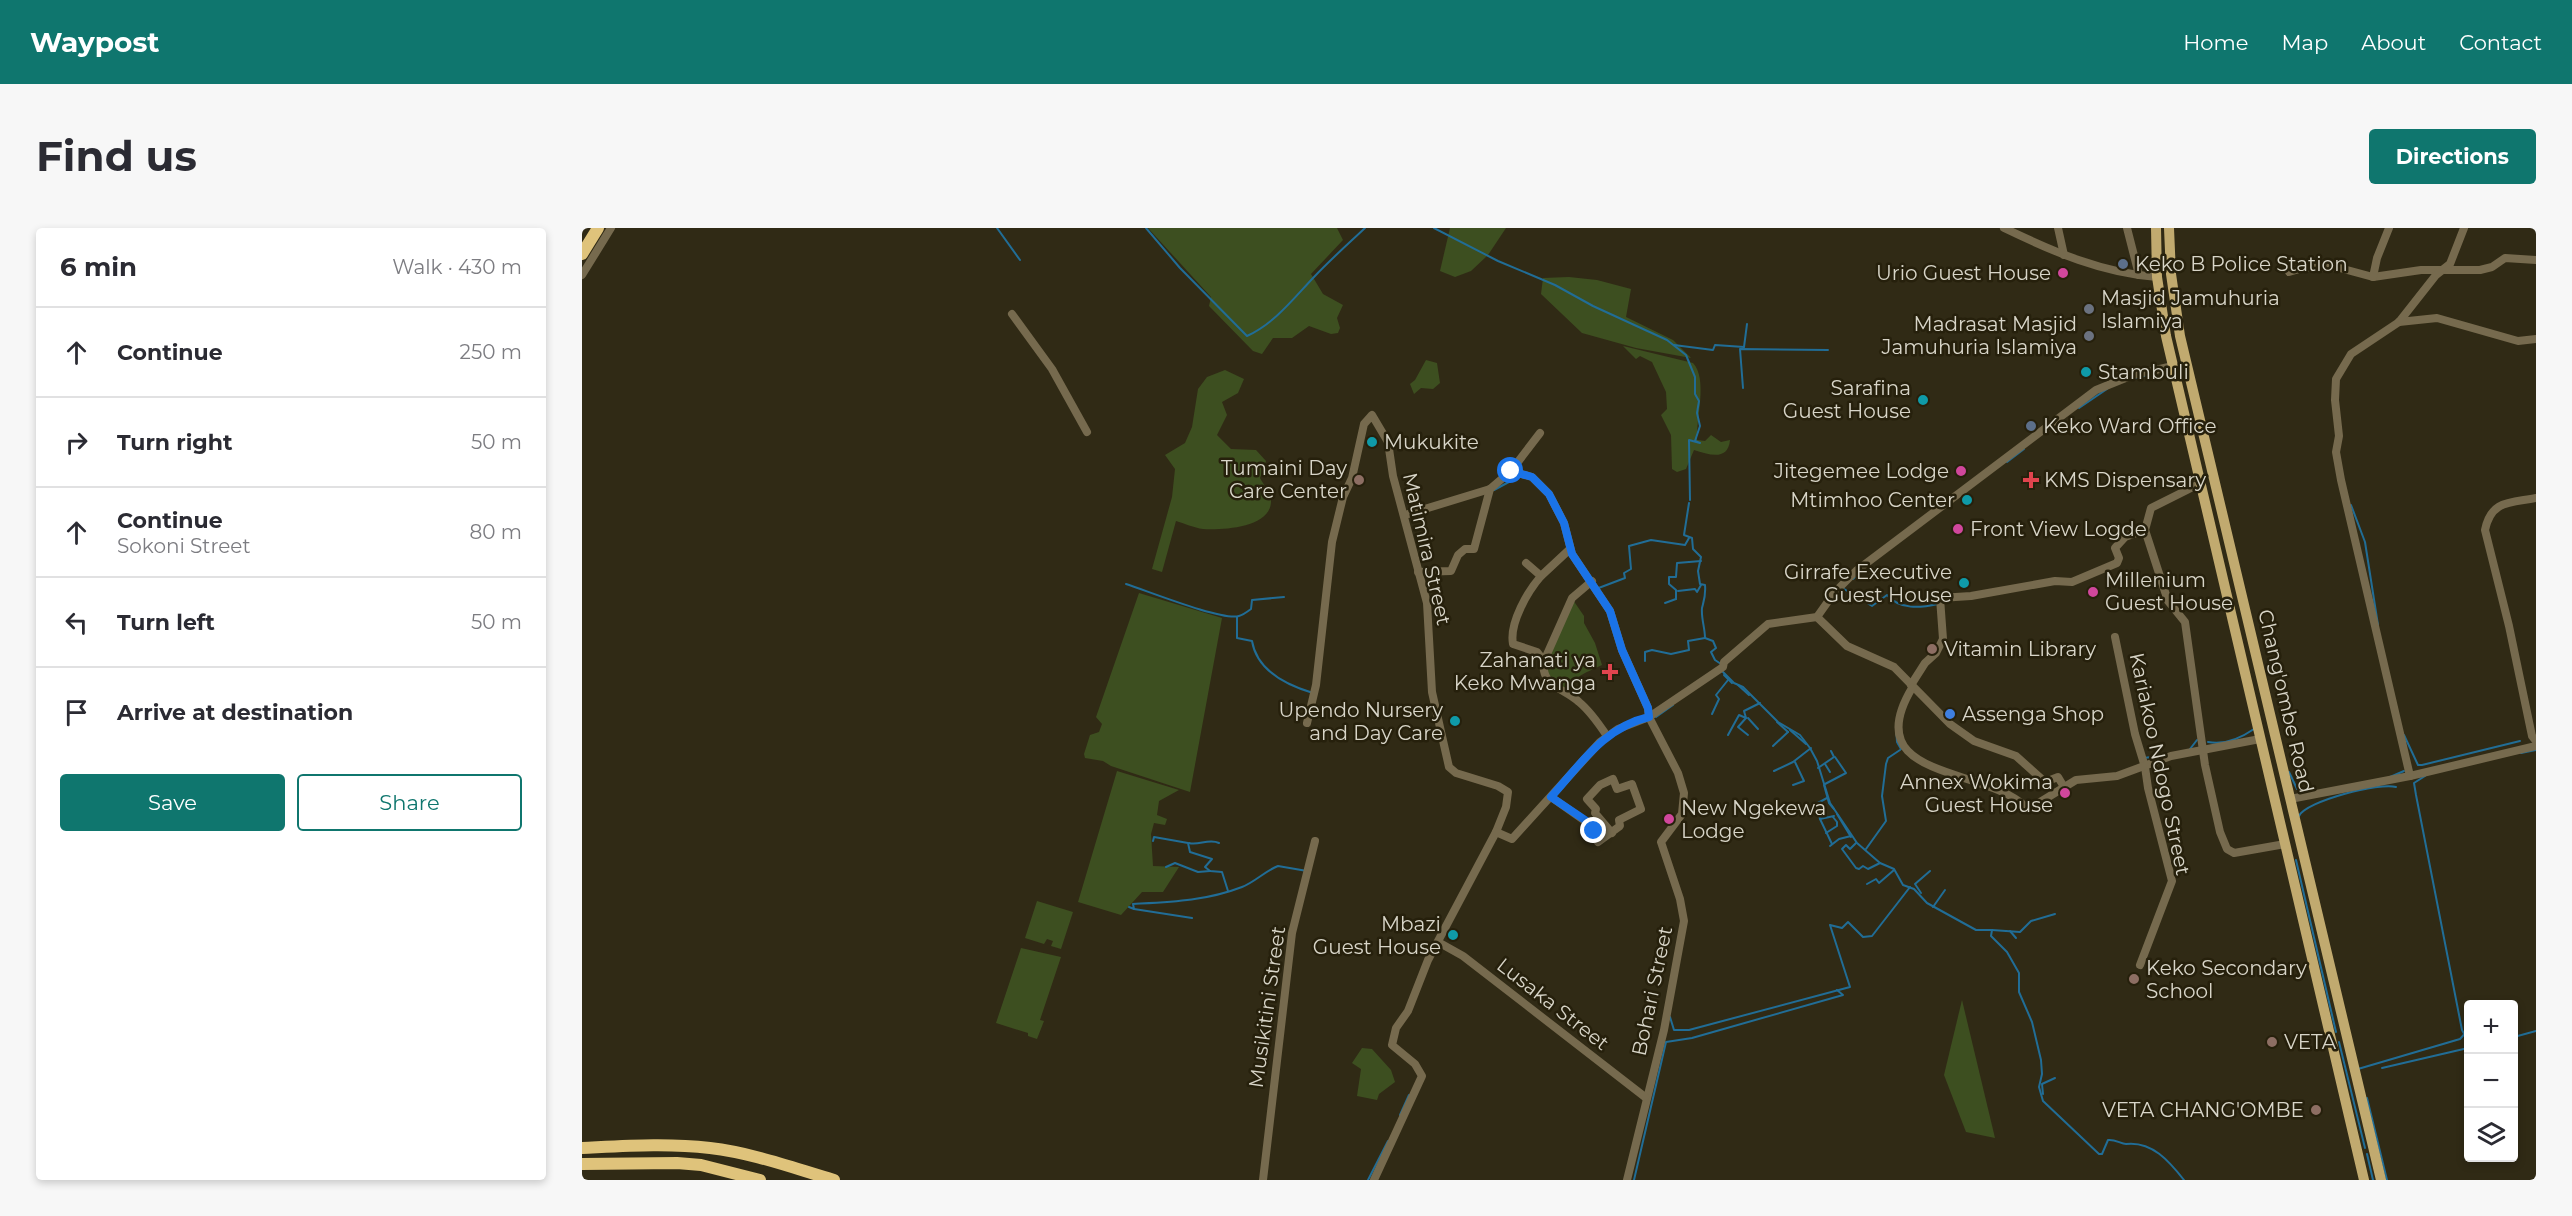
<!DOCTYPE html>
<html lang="en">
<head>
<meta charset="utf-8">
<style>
	body { margin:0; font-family:Montserrat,sans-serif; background:#f7f7f7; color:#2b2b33 }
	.controls { position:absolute; right:18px; bottom:18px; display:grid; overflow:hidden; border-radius:6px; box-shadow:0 3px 9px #0003 }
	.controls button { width:54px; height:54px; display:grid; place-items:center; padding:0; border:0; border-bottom:2px solid #e1e1e2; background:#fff; color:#2b2b33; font:30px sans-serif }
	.stop { position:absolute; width:18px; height:18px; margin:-14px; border:4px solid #1a73e8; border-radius:50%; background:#fff }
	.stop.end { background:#1a73e8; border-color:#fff; box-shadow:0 2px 6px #0008 }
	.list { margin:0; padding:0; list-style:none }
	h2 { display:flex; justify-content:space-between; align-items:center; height:78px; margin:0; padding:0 24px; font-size:26px }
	h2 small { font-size:20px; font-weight:400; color:#7c7c81 }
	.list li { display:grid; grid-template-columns:39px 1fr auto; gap:18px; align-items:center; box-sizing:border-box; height:90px; padding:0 24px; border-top:2px solid #e1e1e2 }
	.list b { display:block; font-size:22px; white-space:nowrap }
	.list p { margin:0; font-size:20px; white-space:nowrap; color:#7c7c81 }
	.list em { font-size:20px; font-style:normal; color:#7c7c81 }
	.actions { display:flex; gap:12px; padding:18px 24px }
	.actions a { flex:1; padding:14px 0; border:2px solid #0f766e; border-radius:6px; text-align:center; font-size:21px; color:#0f766e }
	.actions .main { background:#0f766e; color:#fff }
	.icon { flex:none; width:33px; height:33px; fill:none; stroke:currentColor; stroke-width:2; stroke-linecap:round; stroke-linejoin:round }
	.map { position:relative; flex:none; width:1954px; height:952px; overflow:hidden; border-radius:6px }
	header { display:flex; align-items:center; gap:36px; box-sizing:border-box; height:84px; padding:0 30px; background:#0f766e; color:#fff }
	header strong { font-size:28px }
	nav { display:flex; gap:33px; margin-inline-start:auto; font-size:21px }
	.intro { display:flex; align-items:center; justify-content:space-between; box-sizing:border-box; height:144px; padding:0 36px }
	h1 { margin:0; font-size:42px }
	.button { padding:15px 27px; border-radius:6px; background:#0f766e; color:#fff; font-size:21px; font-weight:700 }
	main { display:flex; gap:36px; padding:0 36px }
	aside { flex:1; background:#fff; border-radius:6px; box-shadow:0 3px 9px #0003 }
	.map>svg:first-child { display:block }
	.green { fill:#3d4f20 }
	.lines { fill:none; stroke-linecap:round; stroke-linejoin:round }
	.stream { stroke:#216d96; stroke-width:2 }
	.minor { stroke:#766a4e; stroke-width:8 }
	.major { stroke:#c1aa6f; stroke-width:10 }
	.highway { stroke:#dfc37b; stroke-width:12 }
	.route { stroke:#1a73e8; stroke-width:8 }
	.service-dot { fill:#5c6f8a; stroke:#26200c; stroke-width:2 }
	.hotel-dot { fill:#d1479c; stroke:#26200c; stroke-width:2 }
	.worship-dot { fill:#6b7280; stroke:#26200c; stroke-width:2 }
	.culture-dot { fill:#0f9aa8; stroke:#26200c; stroke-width:2 }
	.education-dot { fill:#8d6e63; stroke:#26200c; stroke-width:2 }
	.health-dot { fill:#e0444e; stroke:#26200c; stroke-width:2 }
	.shop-dot { fill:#3f7fe0; stroke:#26200c; stroke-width:2 }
	.labels { text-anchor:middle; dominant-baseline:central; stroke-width:5; stroke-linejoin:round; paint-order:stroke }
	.poi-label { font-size:20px; fill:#d8d5c8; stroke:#26200c; text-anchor:start }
	.street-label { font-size:20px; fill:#d8d5c8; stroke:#26200c }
</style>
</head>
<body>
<header>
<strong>Waypost</strong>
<nav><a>Home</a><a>Map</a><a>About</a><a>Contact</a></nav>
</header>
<div class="intro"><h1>Find us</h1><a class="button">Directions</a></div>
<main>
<aside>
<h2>6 min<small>Walk · 430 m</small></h2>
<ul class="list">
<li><svg class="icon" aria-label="ahead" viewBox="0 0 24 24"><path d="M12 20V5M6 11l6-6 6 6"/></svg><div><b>Continue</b></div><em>250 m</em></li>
<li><svg class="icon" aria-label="right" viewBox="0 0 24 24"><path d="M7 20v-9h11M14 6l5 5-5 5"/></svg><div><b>Turn right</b></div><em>50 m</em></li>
<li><svg class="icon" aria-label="ahead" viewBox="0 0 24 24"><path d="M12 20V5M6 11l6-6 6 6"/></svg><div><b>Continue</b><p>Sokoni Street</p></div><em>80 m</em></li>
<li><svg class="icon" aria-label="left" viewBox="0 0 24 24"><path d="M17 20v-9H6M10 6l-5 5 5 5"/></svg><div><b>Turn left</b></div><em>50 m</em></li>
<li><svg class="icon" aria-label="arrive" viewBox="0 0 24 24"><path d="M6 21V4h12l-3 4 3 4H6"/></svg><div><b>Arrive at destination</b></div></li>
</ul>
<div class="actions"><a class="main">Save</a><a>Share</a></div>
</aside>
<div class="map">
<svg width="1954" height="952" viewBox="0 0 1954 952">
	<rect width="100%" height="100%" fill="#302a15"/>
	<!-- green -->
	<g class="green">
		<path d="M566,0H755L761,12L729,46L741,66L761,77L755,90L758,100L756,105L749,106L727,98L710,110H691L680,126L671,123L627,78L629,69Z"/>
		<path d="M868,0H924L906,27L889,43L873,49L858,43Z"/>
		<path d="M987,49L1015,52L1049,61L1044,89L1091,112L1109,130L1054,120L1000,105L959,66L961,50Z"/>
		<path d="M1041,118L1111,135C1126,151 1114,191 1115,212L1123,213L1129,207L1139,214L1148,212C1146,233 1128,227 1112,222L1104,241L1095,244L1090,241L1089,207L1079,187L1085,181L1084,164L1070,134L1058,128L1054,131Z"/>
		<path d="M844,132L855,135L858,155L851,161L839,160L832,166L828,156L833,152Z"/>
		<path d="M643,142L662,151L656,165L640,174L645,187L635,207L649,221L674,222L684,233L678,250C681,256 688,264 689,271C691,300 642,302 621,301C612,300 602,295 594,293L580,344L570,341L590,269L593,241L583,227L603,215L610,199L616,161L625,149Z"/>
		<path d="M557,365L640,390L608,564L529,538L521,533L503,530L502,526L508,507L517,504L520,496L514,489Z"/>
		<path d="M991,372L1002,388V395L1013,415L1020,437C1006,444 993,447 986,462L978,460L963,443L967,425Z"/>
		<path d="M535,543L597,562L577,573L575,587L585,591L583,597L572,595L569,606L571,638L597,639L581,664H560L539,687L496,674Z"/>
		<path d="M455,673L491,684L479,721L469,718L471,713L465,711L462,716L443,710Z"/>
		<path d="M439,720L479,729L458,792L462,793L455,811L446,808V805L414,795Z"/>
		<path d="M1380,772L1413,910L1384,904L1362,847Z"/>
		<path d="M780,820L790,821L809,842L813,854L797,866L795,872L775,868L779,841L770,835Z"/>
	</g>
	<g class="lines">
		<!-- stream -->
		<g class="stream">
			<path d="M415,0L438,32"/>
			<path d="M564,0L598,40L665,108C693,95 711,71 732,49C748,32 766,16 783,0"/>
			<path d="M852,0L916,33L973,57L1011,78L1085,112L1104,127L1113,149V166L1117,173L1115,185L1118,198L1113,213L1118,215L1107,212L1108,272"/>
			<path d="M1092,117L1131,122L1133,117L1162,119L1165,96"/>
			<path d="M1552,150L1573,146"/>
			<path d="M1161,160L1158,121L1246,122"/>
			<path d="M1497,180L1525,161"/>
			<path d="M1425,234L1442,221"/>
			<path d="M912,262L938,248"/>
			<path d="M1107,275L1102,307L1110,310L1111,321L1119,329L1116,343L1118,356L1123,357C1124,367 1122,372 1120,380C1119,390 1123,400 1123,410L1131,413L1134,420L1129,424L1133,432L1139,436"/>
			<path d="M1769,277L1783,314L1796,397"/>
			<path d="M1271,351L1282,341"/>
			<path d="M544,356C566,363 640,393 657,388C661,387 665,384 669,381L670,372L702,369"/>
			<path d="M1014,361L1043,350L1042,345L1049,341L1047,318L1069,312L1103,317L1107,310"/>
			<path d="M1262,361L1290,378L1305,367C1318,382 1338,380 1356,376"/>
			<path d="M1096,363L1113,361L1115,364L1119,357"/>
			<path d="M1094,371V362L1087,356V349H1094L1095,335L1119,333"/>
			<path d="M1083,375L1094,371"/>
			<path d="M655,389V410L670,413C675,443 704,457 731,465"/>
			<path d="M1063,433V424L1070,422L1089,426L1107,422L1106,413L1123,410"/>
			<path d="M1140,443L1152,455L1161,459L1196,494L1218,507L1228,520L1235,533L1248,575L1275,615L1298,635L1312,641L1321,657L1332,661L1345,675L1394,702H1410L1409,708L1425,724L1437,745V764L1450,794L1459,832L1460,846L1457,859L1461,873L1517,926H1520L1526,912C1533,911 1539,916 1544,916C1570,913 1587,933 1602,952"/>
			<path d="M1142,447L1150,455"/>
			<path d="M1156,457L1167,467"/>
			<path d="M1130,486L1137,471L1134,467L1146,452"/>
			<path d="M1074,489L1091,477"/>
			<path d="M1164,490L1156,499L1166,507"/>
			<path d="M1166,490L1176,501"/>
			<path d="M1195,494L1206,504"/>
			<path d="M1314,497L1315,514L1319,521"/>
			<path d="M1208,502L1224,516"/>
			<path d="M1146,507L1157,487L1164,490L1162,483L1178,475"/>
			<path d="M1822,507L1836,537H1840L1938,513"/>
			<path d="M1626,514C1642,517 1659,510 1672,501"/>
			<path d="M1191,518L1206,504"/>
			<path d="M1608,521L1615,512"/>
			<path d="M1939,525L1954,522"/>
			<path d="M1561,530L1579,528"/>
			<path d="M1243,536L1248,544"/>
			<path d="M1236,540L1252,529L1249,523"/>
			<path d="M1192,543L1211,534L1229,520"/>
			<path d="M1707,544L1715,561L1729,564"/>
			<path d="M1843,548L1832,555L1834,567L1880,802L1886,813"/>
			<path d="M1808,549L1822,543"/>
			<path d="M1243,556L1264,545L1253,529"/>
			<path d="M1211,557L1222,553L1213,534"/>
			<path d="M1242,557L1247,575L1252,581"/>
			<path d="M1255,586L1269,609"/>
			<path d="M1717,588C1724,573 1798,554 1814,559"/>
			<path d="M1238,591L1234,576L1245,570"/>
			<path d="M1244,605L1255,598V594L1251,589"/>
			<path d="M571,613L572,609L606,615L608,624L630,631L623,639L628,643L640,644L646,663"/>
			<path d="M607,615C616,618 627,610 637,615"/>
			<path d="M1274,615L1268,621L1264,617L1260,621L1274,640L1277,641L1281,638L1286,641L1298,635"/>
			<path d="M1250,616L1238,591L1252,588"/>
			<path d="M1248,618L1257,611L1269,608"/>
			<path d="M1284,621L1304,593L1300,568L1304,536L1306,530L1318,522"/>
			<path d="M1714,632L1754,804"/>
			<path d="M584,639L593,635L616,644L628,643"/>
			<path d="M1285,656L1294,651L1297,655L1312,642"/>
			<path d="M1339,665L1333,656L1348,643"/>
			<path d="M547,679L552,681L551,676C588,674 624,673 660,659C673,654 683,643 696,638L725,643"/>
			<path d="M1351,679L1363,662"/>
			<path d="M552,681L610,690"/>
			<path d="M1410,702L1438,704L1449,693L1473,686"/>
			<path d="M1428,703L1434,710"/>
			<path d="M1088,789L1092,802H1107L1268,759L1248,697L1260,700L1266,694L1281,709L1290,708L1328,659"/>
			<path d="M1932,809L1954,803"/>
			<path d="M1757,814L1783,920"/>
			<path d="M1800,840L1886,820"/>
			<path d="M1776,841L1878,811L1886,802"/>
			<path d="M1461,866L1460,856L1473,850"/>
			<path d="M1785,870L1805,952"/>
			<path d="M818,887L827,867"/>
			<path d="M1785,926L1791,952"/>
			<path d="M786,952L806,913"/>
			<path d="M1052,952L1084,814L1110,810L1261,767L1255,762"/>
		</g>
		<!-- minor -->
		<g class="minor">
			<path d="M1422,0C1472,24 1520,45 1575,49"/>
			<path d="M1476,0L1482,27"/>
			<path d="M1545,0L1557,47"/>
			<path d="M1707,44L1721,40L1754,39L1791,49L1839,42H1898L1910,39L1923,30L1954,32"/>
			<path d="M0,47L29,0"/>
			<path d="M1791,49L1795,30L1807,0"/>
			<path d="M430,86L470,141L505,204"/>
			<path d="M1817,94L1855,90L1936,113L1954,111"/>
			<path d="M929,243L950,249L967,266L982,295L990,326L1028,383L1040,422L1066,480L1067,489L1096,545L1102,565L1100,586L1079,614L1098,671L1102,693L1082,802L1045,952"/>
			<path d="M1615,257L1569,280L1563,302L1586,373L1603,394L1623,537L1638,604L1645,621L1652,625L1703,616"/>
			<path d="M1954,270C1928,275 1909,272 1903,302L1927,398L1950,508L1954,513"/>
			<path d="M823,287L908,261L929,243L958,205"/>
			<path d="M944,335L959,348C946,363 927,395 931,416L955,424L962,433C958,458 982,460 997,474C1008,483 1017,496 1025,508"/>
			<path d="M836,344L869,343L876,327L883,321H892L908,261"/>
			<path d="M959,348L988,321"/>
			<path d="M1235,389L1265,418L1312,439L1368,496L1392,513L1434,528L1463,554L1476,549L1482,559"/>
			<path d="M1533,409L1553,506L1563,539L1566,560L1590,653L1558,737"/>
			<path d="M962,433L990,370L1010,353"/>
			<path d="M1329,457L1343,435L1354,425L1361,411L1358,370L1389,368L1473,353L1490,354L1535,335L1537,330L1533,320L1543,309L1563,302"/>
			<path d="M1330,460C1275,552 1401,538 1444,579H1450L1494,552L1535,548L1589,528L1678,511"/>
			<path d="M725,495L734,457L750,314L761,269L770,250L782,196L790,187L806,214L811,248L845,375L850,464L867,539L874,545L916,558L926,564L924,579L914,604"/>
			<path d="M1828,548L1759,252L1754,224L1757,208L1753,172L1754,151L1769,126L1817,94L1854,47L1868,36L1882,0"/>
			<path d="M969,569L1013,600L1009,606L1016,614L1038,598L1037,592L1059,581L1050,556L1035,561L1031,551L1018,557L1005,571L1014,581L1013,585L1030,605"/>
			<path d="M1708,571L1828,548L1954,518"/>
			<path d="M856,714L881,728L1063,869"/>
			<path d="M681,952L710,705L733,613"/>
			<path d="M792,952L840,848L833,836L810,817L814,800L826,783L846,732L914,604L930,611L1018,514L1036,501L1067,489L1141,439L1142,434L1186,396L1235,389L1252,365L1274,343L1514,162L1551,147L1591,138"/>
		</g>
		<!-- major -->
		<g class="major">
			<path d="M1574,0L1575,49L1584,108L1782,952"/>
			<path d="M1587,0L1589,46L1598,108L1799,952"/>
		</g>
		<!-- highway -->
		<g class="highway">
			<path d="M0,26L16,0"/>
			<path d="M0,920C43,918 85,915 128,920C171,925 211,940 252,952"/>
			<path d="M0,936L95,935L119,937L178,952"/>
		</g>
	</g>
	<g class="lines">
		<!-- route -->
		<path class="route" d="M929,243L950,249L967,266L982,295L990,326L1028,383L1040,422L1066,480L1067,489C1022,499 998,537 969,569L1009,596L1013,600L1012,603"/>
	</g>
	<!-- markers -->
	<g class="service-dot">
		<circle cx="1541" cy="36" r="6"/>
		<circle cx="1449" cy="198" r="6"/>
	</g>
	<g class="hotel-dot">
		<circle cx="1481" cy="45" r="6"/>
		<circle cx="1379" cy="243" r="6"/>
		<circle cx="1376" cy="301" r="6"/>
		<circle cx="1511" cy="364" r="6"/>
		<circle cx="1483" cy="565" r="6"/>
		<circle cx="1087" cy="591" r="6"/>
	</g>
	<g class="worship-dot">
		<circle cx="1507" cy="81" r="6"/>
		<circle cx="1507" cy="108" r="6"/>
	</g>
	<g class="culture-dot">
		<circle cx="1504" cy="144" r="6"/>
		<circle cx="1341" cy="172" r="6"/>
		<circle cx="790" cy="214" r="6"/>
		<circle cx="1385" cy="272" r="6"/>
		<circle cx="1382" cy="355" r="6"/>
		<circle cx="873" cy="493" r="6"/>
		<circle cx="871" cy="707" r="6"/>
	</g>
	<g class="education-dot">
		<circle cx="777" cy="252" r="6"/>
		<circle cx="1350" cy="421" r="6"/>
		<circle cx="1552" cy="751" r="6"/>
		<circle cx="1690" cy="814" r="6"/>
		<circle cx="1734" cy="882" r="6"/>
	</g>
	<g class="health-dot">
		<path d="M1446 243h6v6h6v6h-6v6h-6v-6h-6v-6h6z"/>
		<path d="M1025 435h6v6h6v6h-6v6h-6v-6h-6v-6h6z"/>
	</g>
	<circle class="shop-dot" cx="1368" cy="486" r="6"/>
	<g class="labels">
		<!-- poi labels -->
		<g class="poi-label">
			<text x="1553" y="36">Keko B Police Station</text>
			<text x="1469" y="45" text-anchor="end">Urio Guest House</text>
			<text x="1519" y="70">Masjid Jamuhuria<tspan x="1519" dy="23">Islamiya</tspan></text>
			<text x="1495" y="96" text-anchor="end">Madrasat Masjid<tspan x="1495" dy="23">Jamuhuria Islamiya</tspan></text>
			<text x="1516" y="144">Stambuli</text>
			<text x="1329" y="160" text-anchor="end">Sarafina<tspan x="1329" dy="23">Guest House</tspan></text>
			<text x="1461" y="198">Keko Ward Office</text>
			<text x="802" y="214">Mukukite</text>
			<text x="765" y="240" text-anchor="end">Tumaini Day<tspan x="765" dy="23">Care Center</tspan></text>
			<text x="1367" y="243" text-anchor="end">Jitegemee Lodge</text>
			<text x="1462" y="252">KMS Dispensary</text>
			<text x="1373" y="272" text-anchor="end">Mtimhoo Center</text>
			<text x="1388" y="301">Front View Logde</text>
			<text x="1370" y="344" text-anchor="end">Girrafe Executive<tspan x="1370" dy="23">Guest House</tspan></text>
			<text x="1523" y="352">Millenium<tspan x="1523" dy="23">Guest House</tspan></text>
			<text x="1362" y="421">Vitamin Library</text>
			<text x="1014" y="432" text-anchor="end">Zahanati ya<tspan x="1014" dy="23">Keko Mwanga</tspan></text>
			<text x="861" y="482" text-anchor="end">Upendo Nursery<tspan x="861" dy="23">and Day Care</tspan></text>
			<text x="1380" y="486">Assenga Shop</text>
			<text x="1471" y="554" text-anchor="end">Annex Wokima<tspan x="1471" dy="23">Guest House</tspan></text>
			<text x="1099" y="580">New Ngekewa<tspan x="1099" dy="23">Lodge</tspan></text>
			<text x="859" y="696" text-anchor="end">Mbazi<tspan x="859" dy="23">Guest House</tspan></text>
			<text x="1564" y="740">Keko Secondary<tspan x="1564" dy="23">School</tspan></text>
			<text x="1702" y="814">VETA</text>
			<text x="1722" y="882" text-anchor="end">VETA CHANG'OMBE</text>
		</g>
		<!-- street labels -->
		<g class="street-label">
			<text transform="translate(845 321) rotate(77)">Matimira Street</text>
			<text transform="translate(1704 473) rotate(77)">Chang'ombe Road</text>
			<text transform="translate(1578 536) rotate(78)">Kariakoo Ndogo Street</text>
			<text transform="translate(1070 763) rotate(-78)">Bohari Street</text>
			<text transform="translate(971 776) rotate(38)">Lusaka Street</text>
			<text transform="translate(685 779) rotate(-82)">Musikitini Street</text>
		</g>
	</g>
</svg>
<div class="controls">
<button>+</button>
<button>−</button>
<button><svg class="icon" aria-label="layers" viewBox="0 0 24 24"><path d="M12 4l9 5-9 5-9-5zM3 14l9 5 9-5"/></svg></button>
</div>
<div class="stop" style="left:929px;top:243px"></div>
<div class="stop end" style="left:1012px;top:603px"></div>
</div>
</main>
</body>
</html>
